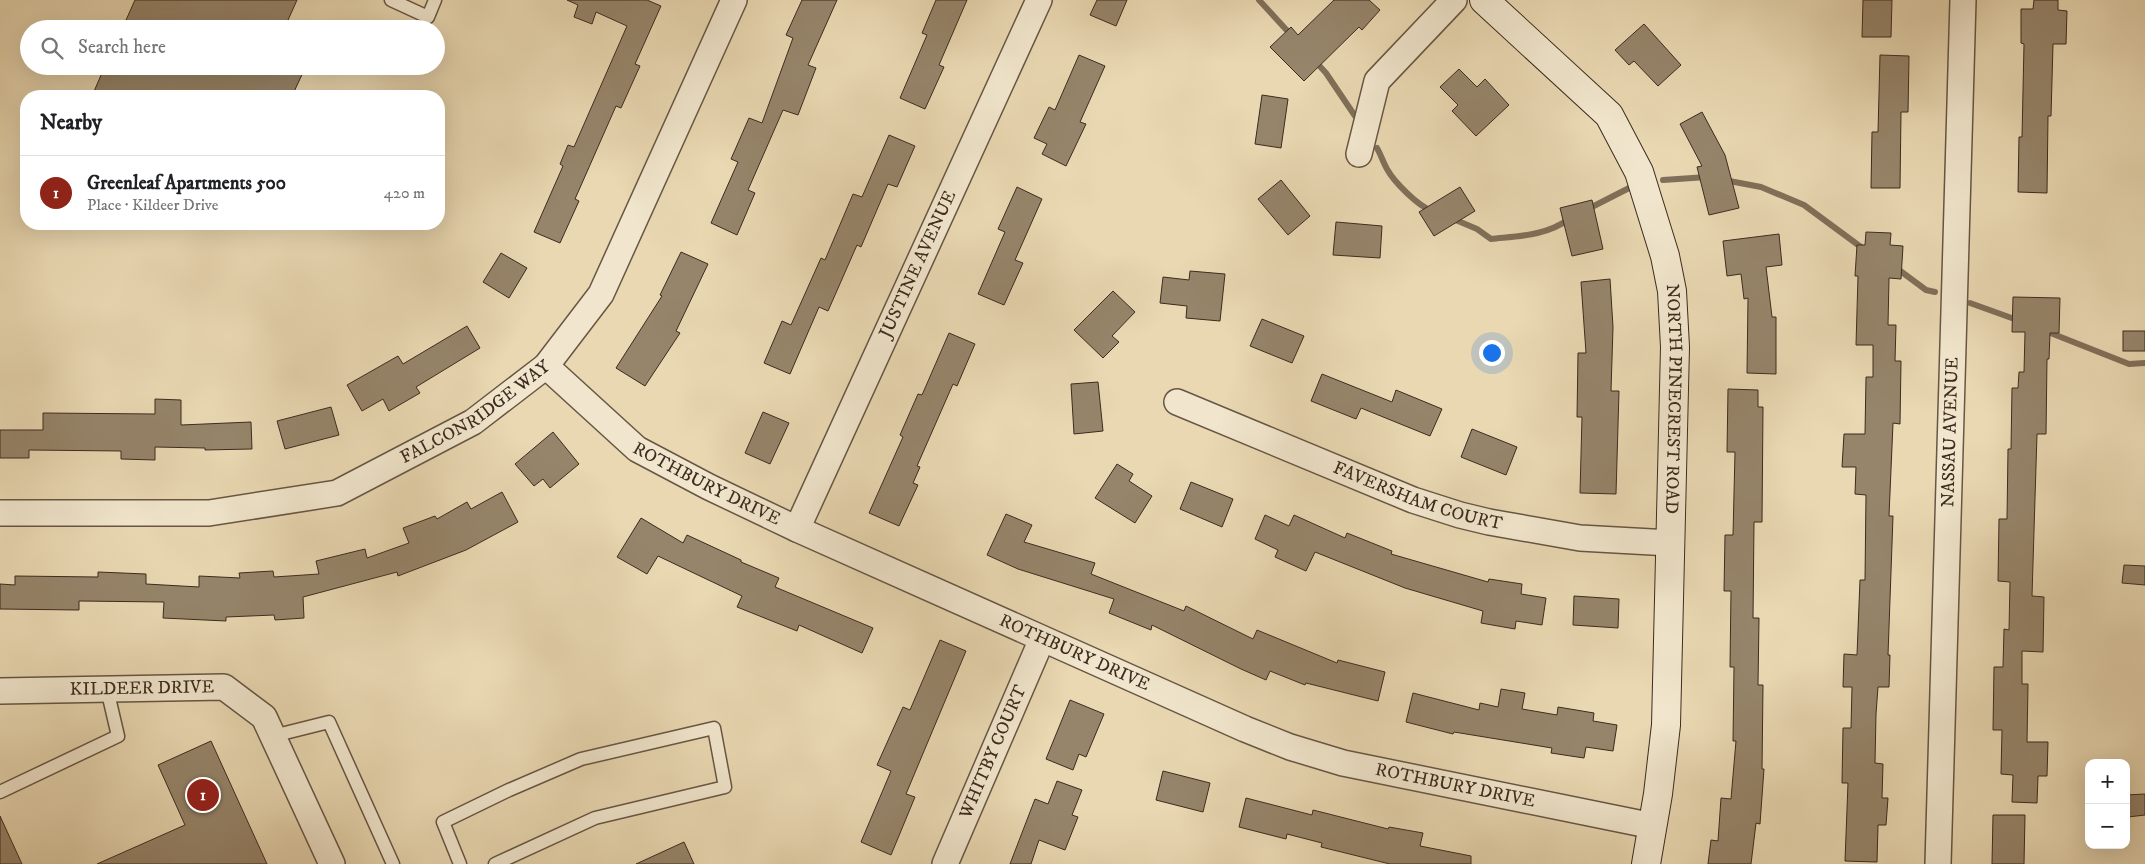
<!DOCTYPE html>
<html lang="en">
<head>
<meta charset="utf-8">
<style>
	body { margin:0; font-family:"IM FELL DW Pica",serif; background:#f2f2f2; color:#202124 }
	.controls { position:absolute; right:15px; bottom:15px; display:grid; overflow:hidden; border-radius:10px; box-shadow:0 5px 20px #0002 }
	.controls button { width:45px; height:45px; display:grid; place-items:center; padding:0; border:0; border-bottom:1px solid #e0e0e0; background:#fff; color:#202124; font:25px sans-serif }
	.you { position:absolute; left:1491px; top:352px; width:18px; height:18px; margin:-12px; border:4px solid #fff; border-radius:50%; background:#1a73e8; box-shadow:0 0 0 8px #1a73e833 }
	.badge { display:grid; place-items:center; width:32px; height:32px; border-radius:50%; background:#8f2418; color:#fff; font-size:16px; font-weight:700 }
	.pin { position:absolute; translate:-50% -50%; border:2px solid #fff; box-shadow:0 1px 5px #0006 }
	.list { margin:0; padding:0; list-style:none }
	h2 { display:flex; justify-content:space-between; align-items:center; height:65px; margin:0; padding:0 20px; font-size:21px }
	h2 small { font-size:16px; font-weight:400; color:#757577 }
	.list li { display:grid; grid-template-columns:32px 1fr auto; gap:15px; align-items:center; box-sizing:border-box; height:75px; padding:0 20px; border-top:1px solid #e0e0e0 }
	.list b { display:block; font-size:19px; white-space:nowrap }
	.list p { margin:0; font-size:16px; white-space:nowrap; color:#757577 }
	.list em { font-size:16px; font-style:normal; color:#757577 }
	.icon { flex:none; width:28px; height:28px; fill:none; stroke:currentColor; stroke-width:2; stroke-linecap:round; stroke-linejoin:round }
	.map { position:relative; flex:none; width:2145px; height:864px; overflow:hidden }
	.search { position:absolute; background:#fff; box-shadow:0 5px 20px #0002; left:20px; top:20px; width:425px; height:55px; display:flex; align-items:center; gap:12px; box-sizing:border-box; padding:0 18px; border-radius:28px; color:#757577; font-size:19px }
	.panel { position:absolute; background:#fff; box-shadow:0 5px 20px #0002; left:20px; top:90px; width:425px; height:140px; border-radius:20px }
	.map>svg:first-child { display:block }
	.lines { fill:none; stroke-linecap:round; stroke-linejoin:round }
	.stream { stroke:#806f59; stroke-width:6 }
	.building { fill:#96856b; stroke:#3c2b1f }
	.lane-casing { stroke:#675644; stroke-width:15 }
	.street-casing { stroke:#675644; stroke-width:28 }
	.secondary-casing { stroke:#3c2b1f; stroke-width:30 }
	.lane { stroke:#f1e6cd; stroke-width:12 }
	.street { stroke:#f1e6cd; stroke-width:25 }
	.secondary { stroke:#f1e6cd; stroke-width:28 }
	.labels { text-anchor:middle; dominant-baseline:central; stroke-width:5; stroke-linejoin:round; paint-order:stroke }
	.street-label { font-size:18px; fill:#3c2b1f; stroke:#f1e6cd }
</style>
</head>
<body>
<div class="map">
<svg width="2145" height="864" viewBox="0 0 2145 864">
	<rect width="100%" height="100%" fill="#e9d8b2"/>
	<filter id="stains"><feTurbulence type="fractalNoise" baseFrequency=".004" numOctaves="4"/><feColorMatrix values="0 0 0 0 .2 0 0 0 0 .09 0 0 0 0 .02 0 0 0 .5 -.17"/></filter>
	<radialGradient id="worn" r=".72"><stop offset=".6" stop-color="#630" stop-opacity="0"/><stop offset="1" stop-color="#630" stop-opacity=".3"/></radialGradient>
	<g class="lines">
		<!-- stream -->
		<g class="stream">
			<path d="M1259,0L1292,36"/>
			<path d="M1314,60L1326,73L1355,116"/>
			<path d="M1377,148C1381,155 1383,162 1387,169C1394,182 1418,206 1432,211"/>
			<path d="M1663,180L1707,177"/>
			<path d="M1724,180L1761,187L1804,205L1865,250"/>
			<path d="M1586,210L1633,186"/>
			<path d="M1451,218L1477,229L1491,239C1518,236 1546,236 1569,219"/>
			<path d="M1895,267L1926,290L1935,292"/>
			<path d="M1970,303L2020,321"/>
			<path d="M2043,330L2129,364L2145,363"/>
		</g>
	</g>
	<!-- building -->
	<g class="building">
		<path d="M135,0H297L284,29H122Z"/>
		<path d="M567,0H647L661,6L635,64L640,66L621,108L616,106L575,199L579,201L560,243L534,232L563,166L560,164L568,145L574,147L627,26L596,12L592,24L574,17L578,5Z"/>
		<path d="M802,0H837L808,65L816,68L798,115L783,110L748,190L755,193L737,235L711,223L738,162L731,159L749,118L762,123L793,38L786,35Z"/>
		<path d="M936,0H967L939,65L944,67L925,109L900,98L927,35L922,33Z"/>
		<path d="M1097,0H1127L1116,26L1090,15Z"/>
		<path d="M1334,0H1369L1380,10L1362,30L1359,27L1304,81L1270,47L1291,27L1298,35Z"/>
		<path d="M1863,0H1892L1891,37H1862Z"/>
		<path d="M2034,0H2058V10L2067,11L2066,44H2053L2051,116H2048L2047,193L2018,192L2019,137H2022L2024,44L2021,43V9H2033Z"/>
		<path d="M1644,24L1681,65L1658,86L1634,61L1629,65L1615,50Z"/>
		<path d="M1079,55L1105,66L1080,122L1086,124L1066,166L1042,154L1047,144L1034,138L1049,107L1055,110Z"/>
		<path d="M1880,55L1909,56L1908,112H1901L1900,188H1871L1872,132H1878Z"/>
		<path d="M105,66H306L292,96H92Z"/>
		<path d="M1459,69L1477,87L1485,79L1509,105L1476,136L1452,111L1458,105L1440,87Z"/>
		<path d="M1262,95L1288,99L1281,148L1255,144Z"/>
		<path d="M1702,112L1725,155L1739,208L1709,215L1697,167L1702,166L1680,124Z"/>
		<path d="M889,135L915,146L897,187L888,184L861,247L857,245L828,311L819,307L790,374L764,363L782,321L791,325L821,258L825,260L853,194L862,197Z"/>
		<path d="M1281,180L1310,216L1288,235L1258,199Z"/>
		<path d="M1017,187L1042,199L1015,260L1023,263L1004,305L978,294L1005,232L998,229Z"/>
		<path d="M1460,187L1475,211L1434,236L1419,212Z"/>
		<path d="M1592,200L1603,249L1572,256L1560,208Z"/>
		<path d="M1336,222L1382,226L1380,258L1333,255Z"/>
		<path d="M1866,232L1891,233L1890,245L1903,246L1901,279L1889,278L1888,325H1896L1895,361H1901L1900,424L1893,423L1889,516H1893L1888,655H1890L1889,687H1878L1876,714L1875,763L1883,764L1882,798H1888L1886,825H1878L1877,862L1845,861L1848,783H1842L1843,728H1851L1852,687H1843L1844,654L1857,655L1860,580H1865L1866,495L1855,494L1856,467H1842L1844,434H1865L1866,377H1873V345H1856L1858,276H1855L1857,245H1865Z"/>
		<path d="M1779,234L1782,265L1766,267L1772,317H1776V374L1747,373L1748,298L1744,299L1741,274L1727,276L1723,241Z"/>
		<path d="M681,252L708,264L676,331L680,333L645,386L616,368L662,296L660,295Z"/>
		<path d="M501,253L527,268L509,298L483,282Z"/>
		<path d="M1190,271L1225,274L1220,321L1186,318L1187,306L1160,303L1163,277L1189,280Z"/>
		<path d="M1610,279L1613,327L1611,391H1619L1616,494L1580,493L1582,417H1577L1578,353H1586L1581,282Z"/>
		<path d="M1113,291L1135,312L1112,336L1119,342L1103,358L1074,330Z"/>
		<path d="M2013,297L2060,298L2059,333H2050L2049,359H2047L2046,434H2037L2032,596L2044,597L2043,652L2022,651V684H2028L2027,742H2048L2047,776H2038L2037,803L2012,802L2013,775L2001,774L2002,730H1993L1994,667H2003L2004,629L2009,630L2010,582L1998,581L1999,519H2007L2008,449H2011L2012,388H2018L2019,372H2024L2025,332H2012Z"/>
		<path d="M1262,319L1304,336L1292,363L1250,346Z"/>
		<path d="M467,326L480,348L416,387L420,393L389,411L383,399L362,411L347,385L398,356L403,364Z"/>
		<rect x="2123" y="331" width="22" height="20"/>
		<path d="M949,333L975,344L957,386L953,384L917,466L920,467L913,483L918,485L899,526L869,513L903,437L900,435L918,394L922,395Z"/>
		<path d="M1322,374L1392,402L1396,390L1442,409L1430,436L1361,408L1356,419L1311,401Z"/>
		<path d="M1098,382L1103,431L1074,434L1071,384Z"/>
		<path d="M1728,389L1758,390V407H1763L1762,522H1754L1753,618H1759L1758,685H1763L1762,769H1764L1760,824L1756,823L1751,864H1708L1711,840L1718,841L1721,798L1731,799L1736,741H1733L1734,667H1730L1731,591H1724L1725,535H1733L1735,452H1727Z"/>
		<path d="M155,399L181,400V425L251,422L252,449L205,450V448L155,447V460L121,459V451L29,450V458H0V430H43V413L155,414Z"/>
		<path d="M331,407L339,435L285,449L277,421Z"/>
		<path d="M763,412L789,423L770,464L745,453Z"/>
		<path d="M1472,429L1517,447L1506,475L1461,457Z"/>
		<path d="M553,432L579,464L550,488L543,479L534,486L515,464Z"/>
		<path d="M1117,464L1133,474L1129,481L1152,496L1135,523L1095,498Z"/>
		<path d="M1191,482L1233,499L1222,527L1180,509Z"/>
		<path d="M502,492L518,522L466,550L398,576L397,572L303,597L304,618L275,620L274,615L226,617V621L163,618L164,602L79,601V610L0,609V584L15,585V576L98,577V572L146,574V584L199,587V576L240,578L239,573L273,571L274,577L319,574L316,561L365,549L367,558L409,543L403,528L435,516L437,519L467,502L471,509Z"/>
		<path d="M1006,514L1032,525L1024,542L1095,563L1091,574L1184,611L1186,606L1253,639L1257,630L1337,663L1338,660L1385,672L1378,701L1306,683L1305,685L1270,671L1266,680L1241,669L1152,625L1151,630L1109,613L1114,599L1018,569L987,555Z"/>
		<path d="M1265,515L1289,526L1294,515L1345,538L1347,533L1392,551L1391,554L1488,582L1489,579L1522,584L1521,594L1546,598L1542,625L1516,621L1515,629L1481,623L1483,611L1405,588L1315,552L1306,571L1275,557L1278,550L1255,539Z"/>
		<path d="M641,518L683,543L687,535L741,560V562L779,578L775,587L873,628L862,653L799,625L797,631L737,607L742,596L658,556L647,574L617,557Z"/>
		<path d="M2124,565L2145,566V585L2122,583Z"/>
		<path d="M1574,596L1619,599L1618,628L1573,625Z"/>
		<path d="M940,640L966,651L906,794L915,797L891,855L861,842L891,771L877,765L903,707L910,710Z"/>
		<path d="M1501,689L1525,693L1522,709L1557,715L1558,707L1594,713L1593,721L1617,725L1613,751L1586,747L1584,758L1551,753L1552,748L1454,732L1453,734L1406,722L1413,693L1479,710L1480,703L1498,707Z"/>
		<path d="M1070,700L1104,714L1086,757L1079,754L1073,770L1046,759Z"/>
		<path d="M211,741L267,864H97L185,825L158,765Z"/>
		<path d="M1163,771L1210,783L1203,812L1156,800Z"/>
		<path d="M1057,781L1082,790L1072,815L1078,817L1065,850L1039,840L1031,864H1010L1035,799L1048,804Z"/>
		<path d="M2145,794V815L2128,817L2126,795Z"/>
		<path d="M1246,798L1312,815L1313,810L1388,829L1389,827L1423,833L1420,846L1471,856V864H1390L1321,847L1322,843L1287,834L1286,839L1239,827Z"/>
		<path d="M1993,815H2025L2024,864H1992Z"/>
		<path d="M0,816L22,864H0Z"/>
		<path d="M684,842L694,864H636Z"/>
	</g>
	<g class="lines">
		<defs>
			<g id="lane">
				<path d="M391,0L428,17L435,0"/>
				<path d="M273,736L329,722L393,864"/>
				<path d="M0,792L118,736L107,689"/>
				<path d="M460,864L443,822L509,790L581,759L714,728L725,787L595,818L495,864"/>
			</g>
			<g id="street">
				<path d="M1359,154L1377,81L1454,0"/>
				<path id="s1" d="M546,366L637,449L709,487L797,529L1245,729L1290,747L1343,763L1653,826"/>
				<path id="s2" d="M1177,402L1413,500L1460,515L1489,522L1580,538L1670,543"/>
				<path id="s3" d="M0,513H209L337,493L473,422L546,366L601,294L734,0"/>
				<path id="s4" d="M797,529L1039,0"/>
				<path id="s5" d="M0,691L224,687L264,717L332,864"/>
				<path id="s6" d="M945,864L1042,639"/>
				<path id="s7" d="M1938,864L1963,0"/>
			</g>
			<g id="secondary">
				<path id="s8" d="M1484,0L1609,115L1639,172L1665,256L1672,291L1675,347L1666,725L1658,794L1646,864"/>
			</g>
		</defs>
		<!-- lane casing -->
		<use href="#lane" class="lane-casing"/>
		<!-- street casing -->
		<use href="#street" class="street-casing"/>
		<!-- secondary casing -->
		<use href="#secondary" class="secondary-casing"/>
		<!-- lane -->
		<use href="#lane" class="lane"/>
		<!-- street -->
		<use href="#street" class="street"/>
		<!-- secondary -->
		<use href="#secondary" class="secondary"/>
	</g>
	<g class="labels">
		<!-- street labels -->
		<g class="street-label">
			<text stroke="none"><textPath href="#s4" startOffset="291">JUSTINE AVENUE</textPath></text>
			<text stroke="none"><textPath href="#s8" startOffset="466">NORTH PINECREST ROAD</textPath></text>
			<text stroke="none"><textPath href="#s3" startOffset="499">FALCONRIDGE WAY</textPath></text>
			<text stroke="none"><textPath href="#s7" startOffset="432">NASSAU AVENUE</textPath></text>
			<text stroke="none"><textPath href="#s1" startOffset="201">ROTHBURY DRIVE</textPath></text>
			<text stroke="none"><textPath href="#s2" startOffset="259">FAVERSHAM COURT</textPath></text>
			<text stroke="none"><textPath href="#s1" startOffset="606">ROTHBURY DRIVE</textPath></text>
			<text stroke="none"><textPath href="#s5" startOffset="142">KILDEER DRIVE</textPath></text>
			<text stroke="none"><textPath href="#s6" startOffset="122">WHITBY COURT</textPath></text>
			<text stroke="none"><textPath href="#s1" startOffset="1011">ROTHBURY DRIVE</textPath></text>
		</g>
	</g>
	<rect width="100%" height="100%" filter="url(#stains)"/>
	<rect width="100%" height="100%" fill="url(#worn)"/>
</svg>
<div class="controls">
<button>+</button>
<button>−</button>
</div>
<div class="you"></div>
<div class="pin badge" style="left:203px;top:795px">1</div>
<div class="search"><svg class="icon" aria-label="search" viewBox="0 0 24 24"><circle cx="10" cy="10" r="6"/><path d="M15 15l6 6"/></svg>Search here</div>
<section class="panel">
<h2>Nearby<small></small></h2>
<ul class="list">
<li><span class="badge">1</span><div><b>Greenleaf Apartments 500</b><p>Place · Kildeer Drive</p></div><em>420 m</em></li>
</ul>
</section>
</div>
</body>
</html>
